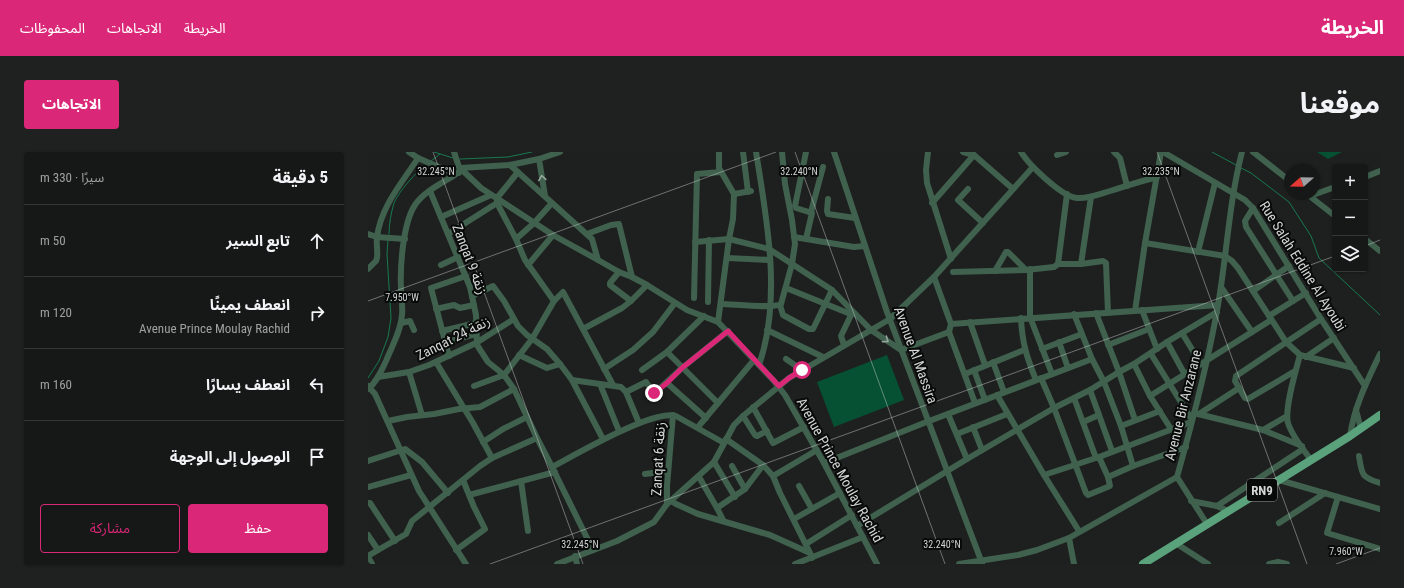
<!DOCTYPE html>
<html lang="ar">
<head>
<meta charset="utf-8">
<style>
	body { margin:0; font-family:"Roboto Condensed","Noto Sans Arabic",sans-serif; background:#1f2120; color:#f1f3f6; direction:rtl }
	.controls { position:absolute; right:12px; top:12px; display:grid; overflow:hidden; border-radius:4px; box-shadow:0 1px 3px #0004 }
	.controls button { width:36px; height:36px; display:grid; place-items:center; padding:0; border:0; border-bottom:1px solid #353736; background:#161817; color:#f1f3f6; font:20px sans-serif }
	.compass { position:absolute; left:916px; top:12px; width:36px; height:36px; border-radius:50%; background:#161817; box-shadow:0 1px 3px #0004; rotate:250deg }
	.stop { position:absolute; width:12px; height:12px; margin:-9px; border:3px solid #db2777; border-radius:50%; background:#fff }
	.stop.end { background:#db2777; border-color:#fff; box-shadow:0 1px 4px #0008 }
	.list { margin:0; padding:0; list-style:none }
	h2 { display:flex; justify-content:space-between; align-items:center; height:52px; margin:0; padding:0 16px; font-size:17px }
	h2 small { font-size:13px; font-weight:400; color:#9ea0a1 }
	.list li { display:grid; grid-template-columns:26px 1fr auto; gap:12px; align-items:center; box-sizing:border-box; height:72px; padding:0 16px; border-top:1px solid #353736 }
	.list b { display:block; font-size:15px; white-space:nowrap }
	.list p { margin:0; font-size:13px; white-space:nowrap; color:#9ea0a1 }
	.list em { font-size:13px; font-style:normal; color:#9ea0a1 }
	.actions { display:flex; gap:8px; padding:12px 16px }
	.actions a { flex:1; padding:9px 0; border:1px solid #db2777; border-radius:4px; text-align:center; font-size:14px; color:#db2777 }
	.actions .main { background:#db2777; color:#fff }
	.icon { flex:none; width:22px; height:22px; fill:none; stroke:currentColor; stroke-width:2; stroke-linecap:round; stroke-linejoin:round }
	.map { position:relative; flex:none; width:1012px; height:412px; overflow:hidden; direction:ltr; border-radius:4px }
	header { display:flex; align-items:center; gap:24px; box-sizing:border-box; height:56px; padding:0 20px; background:#db2777; color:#fff }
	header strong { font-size:19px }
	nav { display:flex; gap:22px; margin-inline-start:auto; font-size:14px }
	.intro { display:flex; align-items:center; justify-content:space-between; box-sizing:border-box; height:96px; padding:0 24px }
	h1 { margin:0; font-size:28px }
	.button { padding:10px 18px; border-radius:4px; background:#db2777; color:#fff; font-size:14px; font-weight:700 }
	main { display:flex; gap:24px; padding:0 24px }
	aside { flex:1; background:#161817; border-radius:4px; box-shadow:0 1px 3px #0004 }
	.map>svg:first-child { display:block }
	.green { fill:#065133 }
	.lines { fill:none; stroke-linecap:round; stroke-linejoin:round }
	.stream { stroke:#177a50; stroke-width:1 }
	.minor { stroke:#3f614e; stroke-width:6 }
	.major { stroke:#5aa27c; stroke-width:8 }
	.oneway { stroke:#98a79e }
	.route { stroke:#db2777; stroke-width:5 }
	.ticks { fill:none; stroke:#d3d5d4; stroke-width:1; stroke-opacity:0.45 }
	.labels { text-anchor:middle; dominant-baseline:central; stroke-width:4; stroke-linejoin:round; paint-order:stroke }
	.shield { fill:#080909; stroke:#969897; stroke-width:1 }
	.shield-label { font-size:13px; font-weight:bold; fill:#d3d5d4 }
	.street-label { font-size:14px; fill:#d3d5d4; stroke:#080909 }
	.ticks-label { font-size:10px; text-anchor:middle; fill:#d3d5d4; stroke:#080909; stroke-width:4; stroke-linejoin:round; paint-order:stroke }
</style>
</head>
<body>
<header>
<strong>الخريطة</strong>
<nav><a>الخريطة</a><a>الاتجاهات</a><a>المحفوظات</a></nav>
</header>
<div class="intro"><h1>موقعنا</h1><a class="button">الاتجاهات</a></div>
<main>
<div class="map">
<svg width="1012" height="412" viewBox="0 0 1012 412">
	<rect width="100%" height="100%" fill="#1e201f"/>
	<!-- green -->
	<g class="green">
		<path d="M949,0H974L960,7Z"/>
		<path d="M519,203L536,248L466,275L449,230Z"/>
	</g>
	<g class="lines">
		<!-- stream -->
		<g class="stream">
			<path d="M66,0L85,6"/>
			<path d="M844,0L868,13"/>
			<path d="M92,7L140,5L164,0"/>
			<path d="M63,9L72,2"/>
			<path d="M873,16L883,21L921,50L943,84L951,106L1012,163"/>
			<path d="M21,82C21,72 23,61 26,51C31,39 48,20 59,12"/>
			<path d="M0,226L11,209L20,185L23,166L19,102L20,88"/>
		</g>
		<!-- minor -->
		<g class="minor">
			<path d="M41,0L50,6"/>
			<path d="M86,0L91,15L113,36L185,83L230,108"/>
			<path d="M375,0L380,40"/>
			<path d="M388,0C399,68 414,147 391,213"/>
			<path d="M466,0L519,160L614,411"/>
			<path d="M560,0L558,18L559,31L583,107"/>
			<path d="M595,0L606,3L645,37"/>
			<path d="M653,0C661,13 694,45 709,46C720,47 732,42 742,39C758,34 773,29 789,25"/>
			<path d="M746,0L752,6L759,34"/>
			<path d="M795,0L877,48L885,56L953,167L997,234"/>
			<path d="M885,0L922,29"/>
			<path d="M689,3L698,0"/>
			<path d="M171,7L177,44"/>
			<path d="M142,13L224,87L230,108L251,120L264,125L279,133L319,158L350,170L406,229L417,243L456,311L509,412"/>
			<path d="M92,16L142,13L171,7L192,0"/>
			<path d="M150,20L129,46V51L148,87L157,108L186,149"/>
			<path d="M997,25L1012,19"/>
			<path d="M600,37L590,48L615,71"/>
			<path d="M62,39L102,135L108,163L109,193L120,210L136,223L146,237L169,286L184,315L225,398"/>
			<path d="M366,42L383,39"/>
			<path d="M939,42L967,64"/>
			<path d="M942,44L967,35"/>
			<path d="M460,47L459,59L460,62L487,66"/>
			<path d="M564,51L606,3"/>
			<path d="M885,56L877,69L878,75L925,149"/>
			<path d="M443,60L455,15"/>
			<path d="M73,65L123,43"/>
			<path d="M0,82L9,85L37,87"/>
			<path d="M80,82L129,51"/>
			<path d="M219,82L243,73L251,72L264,125"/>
			<path d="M426,85L486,95L497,94"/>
			<path d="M148,87L166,71L184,51"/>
			<path d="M438,87L444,61L428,56L427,54L438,0"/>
			<path d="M997,87L1012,99"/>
			<path d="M327,90L361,87L401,97L464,138L503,178L533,198L581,180"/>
			<path d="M777,91L857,104L864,109L870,116L918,190L932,203L986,216"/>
			<path d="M830,100L847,31"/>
			<path d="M359,106L402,108"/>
			<path d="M690,112L699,42"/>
			<path d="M713,112L723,45"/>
			<path d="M73,113L90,105"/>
			<path d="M160,113L185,83"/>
			<path d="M0,117L8,109L9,106C10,99 8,92 9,85C13,54 34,31 50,6L80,19L91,21"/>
			<path d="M662,117V165L684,222"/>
			<path d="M627,119L638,100H640L658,118"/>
			<path d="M251,120L242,131V133L263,149"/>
			<path d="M585,120L658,118L686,115L690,112H713L735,109L738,111L740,161"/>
			<path d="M566,125L583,172L581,180L607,251"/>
			<path d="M853,135L884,180"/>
			<path d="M418,136L480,161L483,163L473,184L476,193"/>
			<path d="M885,139L921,114"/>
			<path d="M104,144L125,134L136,149L150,174L159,183L179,197L192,212"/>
			<path d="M326,146L329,22L353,20"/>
			<path d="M340,150L341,88"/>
			<path d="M353,152C365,152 404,157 413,152L424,112L427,92L424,68L417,32L414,0"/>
			<path d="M412,153L415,163L441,177H445L464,138"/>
			<path d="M68,157L86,153L92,156L106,153"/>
			<path d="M774,158L789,197"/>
			<path d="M767,159L777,91L793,0"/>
			<path d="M728,161L751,220L767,268"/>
			<path d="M706,162L724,207L736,230L753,274L765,314"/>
			<path d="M901,164L938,141"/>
			<path d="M653,166C654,191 659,206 668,228"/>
			<path d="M350,170L361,87L365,67L366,42L351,16V0"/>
			<path d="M602,170L617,213"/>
			<path d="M33,171L42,169L46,178"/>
			<path d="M583,172L850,153"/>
			<path d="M215,177L254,156L263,149L279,133"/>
			<path d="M399,178L455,205"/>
			<path d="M74,179L108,171"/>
			<path d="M814,181L833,212"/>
			<path d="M77,190L108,182"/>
			<path d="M691,190L700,216"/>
			<path d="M799,190L816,221"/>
			<path d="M740,193L781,177"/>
			<path d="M674,197L714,182"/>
			<path d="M299,200L350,251"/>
			<path d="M783,202L824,268"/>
			<path d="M151,203L179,216L192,212L204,228L253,235L258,240L271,271"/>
			<path d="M932,203C928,218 916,257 920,271C924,284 935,297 943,308"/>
			<path d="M81,204L63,136L98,124"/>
			<path d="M938,205L966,186"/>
			<path d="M418,207L434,218"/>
			<path d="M68,210L105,271L124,306"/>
			<path d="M625,210L636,240"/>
			<path d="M766,212L782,244L803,277"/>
			<path d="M236,217L265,198L285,180L307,151"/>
			<path d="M274,218L299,200L336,164"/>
			<path d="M606,218L617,248"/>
			<path d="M927,219L880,247L877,246L867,229L868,224L953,167"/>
			<path d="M41,220L54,263"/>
			<path d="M597,222L656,198"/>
			<path d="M10,225L41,220L61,213L108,191L146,167"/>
			<path d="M673,226L686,256L718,341L720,343L742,334L740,325L731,305"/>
			<path d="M204,228L235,287"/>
			<path d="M299,231L338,266"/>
			<path d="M232,232L251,279"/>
			<path d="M0,234L7,242L51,339L98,412"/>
			<path d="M106,234L136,223L164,187L186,149L195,140L245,233"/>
			<path d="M0,237C9,230 13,219 18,209C24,194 33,179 34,163C35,154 33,145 33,136C32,114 35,71 47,53C56,39 75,31 88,22"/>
			<path d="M722,238L744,299"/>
			<path d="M258,240L278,230L285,240H288L314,216L360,179"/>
			<path d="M629,243L676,323L711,379"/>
			<path d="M782,244L903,168"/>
			<path d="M706,246L728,306"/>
			<path d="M385,255L405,291L436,275"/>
			<path d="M988,258L993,277"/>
			<path d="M826,261L895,278L934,294"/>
			<path d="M580,262L599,307"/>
			<path d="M831,262L871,236"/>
			<path d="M375,264L387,283L389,284L399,279"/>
			<path d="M20,269L39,265L66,262L91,257L112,255L146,237"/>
			<path d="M715,270L731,263"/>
			<path d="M753,274L792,259"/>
			<path d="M330,275L386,208"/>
			<path d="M605,275L614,298"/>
			<path d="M895,278L919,264"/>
			<path d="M589,282L639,262"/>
			<path d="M982,284C986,255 999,229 1012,202"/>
			<path d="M358,287L395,313L405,324L412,341L442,401"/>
			<path d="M115,290L135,277L159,265"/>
			<path d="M991,304C994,323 993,325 1012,331"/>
			<path d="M0,309L37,297L54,310L80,341"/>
			<path d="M346,310L367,345"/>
			<path d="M456,311L556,271L724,207"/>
			<path d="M364,314L377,337"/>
			<path d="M184,315C207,303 285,257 308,264L356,291"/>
			<path d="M277,322L300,319"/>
			<path d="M676,323L731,305L823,270"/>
			<path d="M405,324L449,298"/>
			<path d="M331,325L349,356L355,368"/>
			<path d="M740,325L765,314L818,295"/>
			<path d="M809,325L839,372"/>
			<path d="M911,328L1012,357"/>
			<path d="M153,329L160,379"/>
			<path d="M431,334L444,357"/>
			<path d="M0,335L43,323"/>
			<path d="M101,343L187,320"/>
			<path d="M970,345L959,381L1012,397"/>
			<path d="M303,349L308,352L330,362L402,383L442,401L444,406"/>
			<path d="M823,349L849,354L860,359"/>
			<path d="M0,351H2L27,389"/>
			<path d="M299,352V334L305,263"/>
			<path d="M849,354L935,297"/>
			<path d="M349,356L377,337L395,313"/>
			<path d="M426,367L472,341"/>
			<path d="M911,371L957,341"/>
			<path d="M489,374L599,307L686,256L722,238L751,220L766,212L799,190L849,160"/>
			<path d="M0,383L10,398L38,382L44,369L112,314L124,306L169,286"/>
			<path d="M701,386L706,412"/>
			<path d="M438,392L484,363"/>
			<path d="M809,392L840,412"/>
			<path d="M88,398L117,377L106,355L95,328"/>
			<path d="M0,404L10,398"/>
			<path d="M207,404L209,412"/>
			<path d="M0,405L4,412"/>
			<path d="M189,412L249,389L286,370L299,352L346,310L366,273L375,264L421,226L522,167L566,125L665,15"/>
			<path d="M427,412L495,385"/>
			<path d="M591,412L650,403L669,398L701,386L809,325C825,268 840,211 850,153C859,102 861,50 874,0"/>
			<path d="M901,412L910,410L919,412"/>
		</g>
		<!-- major -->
		<path class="major" d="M775,412L982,284L1012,263"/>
	</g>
	<!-- one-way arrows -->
	<defs><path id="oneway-chevron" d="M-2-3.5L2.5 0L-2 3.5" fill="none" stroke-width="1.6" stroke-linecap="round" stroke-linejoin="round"/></defs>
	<g class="oneway">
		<use href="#oneway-chevron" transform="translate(174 26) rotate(-99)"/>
		<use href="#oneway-chevron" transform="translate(518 188) rotate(34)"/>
	</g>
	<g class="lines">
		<!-- route -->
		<path class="route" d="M286,241L299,231L314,216L360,179L411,234L421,226L434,218"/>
	</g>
	<!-- ticks -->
	<path class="ticks" d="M65,0L215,412M427,0L577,412M789,0L939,412M997,94L1012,88M0,149L408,0M122,412L967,104M968,412L1012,396"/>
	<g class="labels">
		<!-- shield labels -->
		<rect class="shield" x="879" y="327" width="30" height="22" rx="3"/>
		<g class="shield-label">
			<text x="894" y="338">RN9</text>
		</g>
		<!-- street labels -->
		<g class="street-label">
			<text transform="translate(102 107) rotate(69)">Zanqat 9 زنقة</text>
			<text transform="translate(935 114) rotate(58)">Rue Salah Eddine Al Ayoubi</text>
			<text transform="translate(85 186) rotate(-27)">Zanqat 24 زنقة</text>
			<text transform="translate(548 203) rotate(70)">Avenue Al Massira</text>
			<text transform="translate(815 253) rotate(-76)">Avenue Bir Anzarane</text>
			<text transform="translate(290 307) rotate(-87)">Zanqat 6 زنقة</text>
			<text transform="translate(472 318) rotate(61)">Avenue Prince Moulay Rachid</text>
		</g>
	</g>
	<g class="ticks-label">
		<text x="68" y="23">32.245°N</text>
		<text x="431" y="23">32.240°N</text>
		<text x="793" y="23">32.235°N</text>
		<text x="34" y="149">7.950°W</text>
		<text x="212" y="396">32.245°N</text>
		<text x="574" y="396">32.240°N</text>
		<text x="978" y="403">7.960°W</text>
	</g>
</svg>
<div class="controls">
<button>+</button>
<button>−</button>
<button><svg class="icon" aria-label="layers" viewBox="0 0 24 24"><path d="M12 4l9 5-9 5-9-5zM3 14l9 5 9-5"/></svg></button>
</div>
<svg class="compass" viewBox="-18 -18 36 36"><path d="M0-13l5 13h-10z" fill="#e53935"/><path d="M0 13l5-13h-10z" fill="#9ea0a1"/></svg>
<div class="stop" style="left:434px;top:218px"></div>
<div class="stop end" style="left:286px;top:241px"></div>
</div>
<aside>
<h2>5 دقيقة<small>سيرًا · 330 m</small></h2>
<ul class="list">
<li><svg class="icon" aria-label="ahead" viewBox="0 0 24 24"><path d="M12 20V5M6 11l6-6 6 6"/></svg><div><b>تابع السير</b></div><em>50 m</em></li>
<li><svg class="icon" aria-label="right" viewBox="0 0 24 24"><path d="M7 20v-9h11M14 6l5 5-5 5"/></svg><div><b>انعطف يمينًا</b><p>Avenue Prince Moulay Rachid</p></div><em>120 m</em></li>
<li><svg class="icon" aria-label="left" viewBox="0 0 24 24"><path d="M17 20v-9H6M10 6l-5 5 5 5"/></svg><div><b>انعطف يسارًا</b></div><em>160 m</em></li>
<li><svg class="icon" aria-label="arrive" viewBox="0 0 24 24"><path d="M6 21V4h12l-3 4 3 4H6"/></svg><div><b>الوصول إلى الوجهة</b></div></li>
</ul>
<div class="actions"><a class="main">حفظ</a><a>مشاركة</a></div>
</aside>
</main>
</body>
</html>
